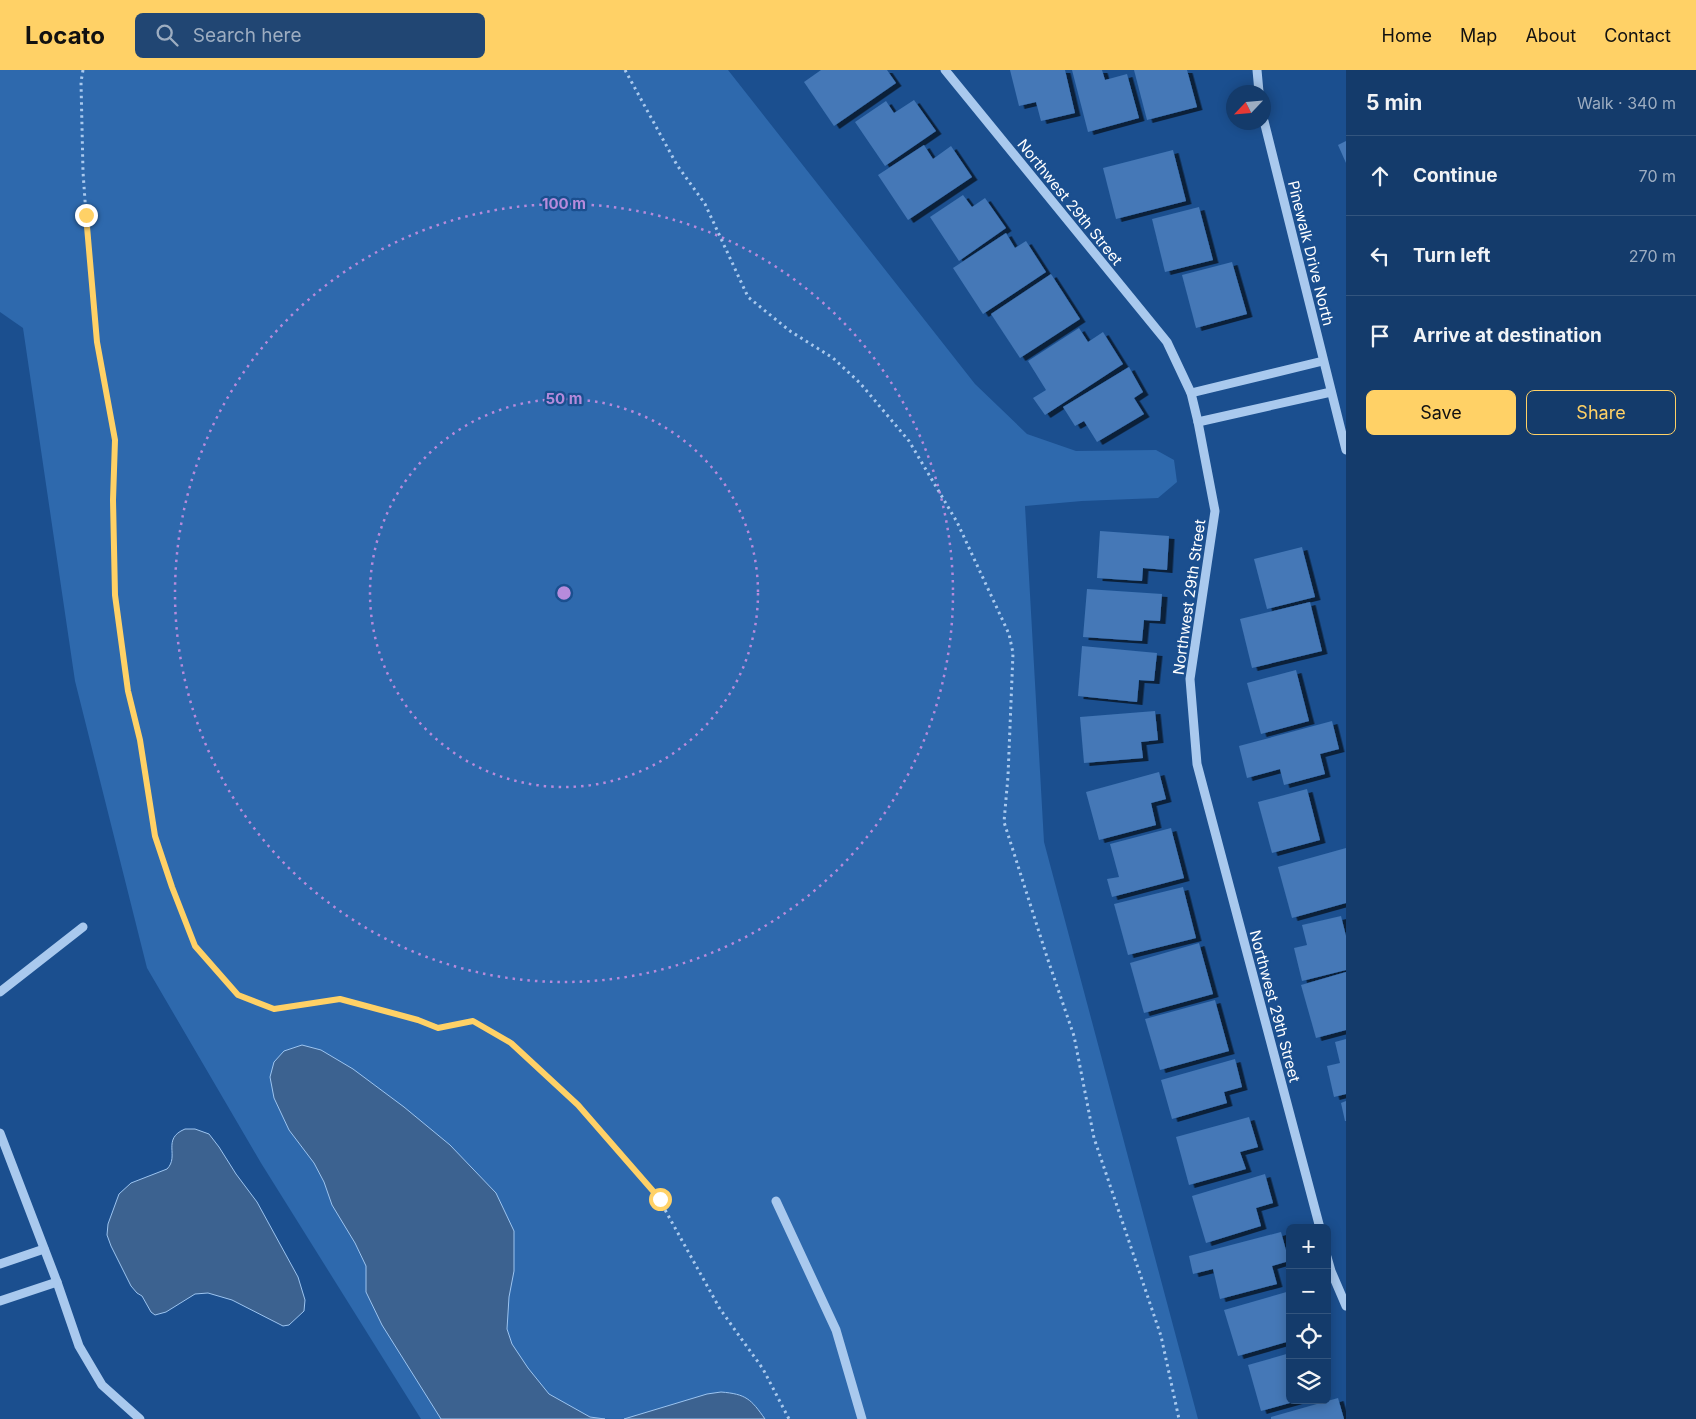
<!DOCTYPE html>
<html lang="en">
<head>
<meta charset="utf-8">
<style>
	body { margin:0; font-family:Inter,sans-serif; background:#214673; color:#f1f3f6 }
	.controls { position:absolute; right:15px; bottom:15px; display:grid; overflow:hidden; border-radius:8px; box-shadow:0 2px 12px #0003 }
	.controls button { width:45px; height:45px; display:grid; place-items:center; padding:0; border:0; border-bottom:1px solid #33557e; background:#143b6b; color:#f1f3f6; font:25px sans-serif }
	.compass { position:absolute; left:1226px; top:15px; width:45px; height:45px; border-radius:50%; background:#143b6b; box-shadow:0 2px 12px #0003; rotate:244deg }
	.stop { position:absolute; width:15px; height:15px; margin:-11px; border:4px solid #ffd166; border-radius:50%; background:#fff }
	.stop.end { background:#ffd166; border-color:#fff; box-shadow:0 1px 5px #0008 }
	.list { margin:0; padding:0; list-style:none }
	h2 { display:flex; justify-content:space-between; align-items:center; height:65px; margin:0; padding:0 20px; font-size:21px }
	h2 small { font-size:16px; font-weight:400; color:#9dadc1 }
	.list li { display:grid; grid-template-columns:32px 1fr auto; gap:15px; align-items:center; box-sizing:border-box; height:80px; padding:0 20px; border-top:1px solid #33557e }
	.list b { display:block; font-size:19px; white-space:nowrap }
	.list em { font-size:16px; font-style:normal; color:#9dadc1 }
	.actions { display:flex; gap:10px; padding:15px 20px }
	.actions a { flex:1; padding:11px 0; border:1px solid #ffd166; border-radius:8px; text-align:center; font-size:18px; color:#ffd166 }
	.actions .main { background:#ffd166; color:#111 }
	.icon { flex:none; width:28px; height:28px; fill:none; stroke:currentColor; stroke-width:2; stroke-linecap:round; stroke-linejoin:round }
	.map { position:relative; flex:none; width:1346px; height:1349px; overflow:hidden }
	header { display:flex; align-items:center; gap:30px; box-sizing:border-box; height:70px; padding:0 25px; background:#ffd166; color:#111 }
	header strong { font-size:24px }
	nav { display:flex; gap:28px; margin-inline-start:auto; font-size:18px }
	.search { width:350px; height:45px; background:#214673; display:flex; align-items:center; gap:12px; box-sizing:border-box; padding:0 18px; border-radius:8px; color:#9dadc1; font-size:19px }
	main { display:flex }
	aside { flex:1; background:#143b6b }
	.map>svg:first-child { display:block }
	.green { fill:#2e69ad }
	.water { fill:#3c6290; stroke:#9cc4f0 }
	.building { fill:#4478b7; filter:url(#shadow) }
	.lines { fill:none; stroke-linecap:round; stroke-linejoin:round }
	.path { stroke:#a9c9ee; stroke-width:3; stroke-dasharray:2.5 4; stroke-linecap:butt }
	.minor { stroke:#a9c9ee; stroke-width:9 }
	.route { stroke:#ffd166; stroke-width:6 }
	.ring { fill:none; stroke:#b68bdc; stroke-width:2.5; stroke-dasharray:2.5 5 }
	.labels { text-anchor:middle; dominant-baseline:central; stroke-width:4.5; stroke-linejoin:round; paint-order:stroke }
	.street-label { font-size:15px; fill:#fff; stroke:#1b4f8f }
	.centre { fill:#b68bdc; stroke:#1b4f8f; stroke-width:2.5 }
	.ring-label { font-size:15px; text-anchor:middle; font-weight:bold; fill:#b68bdc; stroke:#1b4f8f; stroke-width:4.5; stroke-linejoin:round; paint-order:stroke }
</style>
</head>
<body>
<header>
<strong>Locato</strong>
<div class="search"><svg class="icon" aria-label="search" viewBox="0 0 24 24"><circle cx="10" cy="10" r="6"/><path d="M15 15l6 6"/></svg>Search here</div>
<nav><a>Home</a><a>Map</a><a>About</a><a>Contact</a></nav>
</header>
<main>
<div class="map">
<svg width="1346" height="1349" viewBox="0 0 1346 1349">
	<defs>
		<filter id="shadow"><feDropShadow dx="5.5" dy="3" stdDeviation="0" flood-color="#0009"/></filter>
	</defs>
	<rect width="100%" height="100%" fill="#1b4f8f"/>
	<!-- green -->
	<path class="green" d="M0,0H728L975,314L1027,364L1076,381L1156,380L1174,390L1177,412L1158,428L1082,431L1025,436L1044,772L1198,1349H421L261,1093L147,898L75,611L23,258L0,242Z"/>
	<!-- water -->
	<g class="water">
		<path d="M302,975L321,980L353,999L404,1037L450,1075L496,1123L514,1161V1201L509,1227L507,1259L512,1274L528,1298L549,1324L590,1347L605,1349H441L382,1255L366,1222V1196L355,1173L332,1135L324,1112L314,1093L289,1060L274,1028L270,1007L274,992L284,981Z"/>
		<path d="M185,1059H195L209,1064L219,1077L236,1104L257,1132L298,1207L305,1230L304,1241L289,1255L283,1256L232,1230L208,1223L195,1224L166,1242L155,1245L151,1242L142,1226L137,1223L131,1216L111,1176L107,1165L108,1154L119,1124L131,1113L167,1099C180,1086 161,1069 185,1059Z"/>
		<path d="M721,1322C746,1324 751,1329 765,1349H624L707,1324Z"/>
	</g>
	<!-- building -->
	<g class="building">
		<path d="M821,0H887L896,13L834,56L804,12Z"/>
		<path d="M1010,0H1065L1075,43L1041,51L1036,32L1019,36Z"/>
		<path d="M1072,0H1102L1105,10L1127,4L1139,48L1088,62Z"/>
		<path d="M1134,0H1187L1197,37L1147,50Z"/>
		<path d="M914,30L936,61L885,96L855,52L886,31L894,43Z"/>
		<path d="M1346,71V93L1338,75Z"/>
		<path d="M924,75L933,89L951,76L972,107L908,150L878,105Z"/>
		<path d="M1173,80L1186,131L1116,149L1103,98Z"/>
		<path d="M963,125L972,137L985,128L1006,158L959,191L930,147Z"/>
		<path d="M1199,137L1213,190L1165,202L1152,149Z"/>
		<path d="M1006,163L1015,178L1026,171L1046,202L983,244L953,198Z"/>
		<path d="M1232,192L1247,244L1196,258L1182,205Z"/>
		<path d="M1051,204L1080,249L1020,288L991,244Z"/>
		<path d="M1079,258L1088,272L1103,262L1123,294L1045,345L1033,328L1046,320L1028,291Z"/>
		<path d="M1129,297L1143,322L1134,328L1144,344L1097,372L1084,351L1075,356L1063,337Z"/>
		<path d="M1100,461L1169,466L1167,500L1143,498L1142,511L1097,508Z"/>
		<path d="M1302,477L1315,527L1267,539L1254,489Z"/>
		<path d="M1087,519L1162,524L1160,551L1144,550L1142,571L1083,567Z"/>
		<path d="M1310,532L1322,581L1252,598L1240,549Z"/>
		<path d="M1082,576L1157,583L1154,611L1139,610L1137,632L1078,626Z"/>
		<path d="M1296,600L1309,651L1261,664L1247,613Z"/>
		<path d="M1155,641L1158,670L1141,672L1143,688L1084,693L1080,647Z"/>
		<path d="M1332,651L1339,679L1320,684L1325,704L1284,715L1280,699L1247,708L1239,676Z"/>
		<path d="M1159,702L1166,729L1151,733L1156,755L1099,770L1086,722Z"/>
		<path d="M1307,719L1320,770L1272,783L1258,732Z"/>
		<path d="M1171,758L1184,808L1112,827L1107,809L1119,807L1110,774Z"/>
		<path d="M1346,778V833L1292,848L1278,797Z"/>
		<path d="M1183,817L1196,868L1128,885L1114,834Z"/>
		<path d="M1341,846L1346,866V900L1302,911L1294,878L1307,875L1302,855Z"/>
		<path d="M1199,873L1213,924L1144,943L1130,893Z"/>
		<path d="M1346,902V960L1316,968L1301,915Z"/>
		<path d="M1215,930L1229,981L1160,1000L1145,949Z"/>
		<path d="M1346,969V1024L1334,1027L1327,996L1340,993L1335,972Z"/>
		<path d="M1235,989L1242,1017L1224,1022L1227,1033L1172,1049L1161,1010Z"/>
		<path d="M1346,1031V1051H1345L1341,1033Z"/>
		<path d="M1249,1047L1258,1077L1240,1082L1246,1099L1189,1115L1176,1067Z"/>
		<path d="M1265,1104L1273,1133L1256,1138L1261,1156L1206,1173L1192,1126Z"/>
		<path d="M1281,1162L1289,1191L1272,1196L1277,1214L1220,1229L1213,1199L1193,1204L1189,1186Z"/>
		<path d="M1290,1221V1243H1287L1290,1253V1271L1238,1286L1224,1240Z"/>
		<path d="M1290,1283V1330L1297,1331L1261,1341L1248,1295Z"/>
		<path d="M1338,1328L1344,1349H1271V1347Z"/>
	</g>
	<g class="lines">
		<!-- path -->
		<g class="path">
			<path d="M83,0L81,12L83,102L89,187L97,272L115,370L113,430L115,525L128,621L140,670L155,766L172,817L195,876L238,925L274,939L340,929L418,950L439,957L473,951L511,973L578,1035L659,1129L720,1239L763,1299L789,1349"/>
			<path d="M625,0L677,95L705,134L748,227L790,261L833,288L860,313L909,371L957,452L1009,564L1013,583L1008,706L1004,752L1047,887L1074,966L1094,1068L1161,1266L1179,1349"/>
		</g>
		<!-- minor -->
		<g class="minor">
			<path d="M945,0L1167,272L1191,323L1198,352L1215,441L1190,609L1197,694L1320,1158"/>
			<path d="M1257,0L1259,22"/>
			<path d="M1264,51L1346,380"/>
			<path d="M1191,323L1323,291"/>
			<path d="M1198,352L1331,322"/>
			<path d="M0,922L83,857"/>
			<path d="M0,1063L57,1212L79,1276L102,1315L140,1349"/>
			<path d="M776,1131L836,1260L862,1349"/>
			<path d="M1327,1187L1331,1201L1346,1236"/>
			<path d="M0,1194L44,1179"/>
			<path d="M0,1231L57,1212"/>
		</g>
	</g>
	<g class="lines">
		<!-- route -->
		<path class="route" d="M86,145L97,272L115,370L113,430L115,525L128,621L140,670L155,766L172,817L195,876L238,925L274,939L340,929L418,950L438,958L473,951L511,973L578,1035L660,1129"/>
	</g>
	<!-- distance rings -->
	<g class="ring">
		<circle cx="564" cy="523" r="194"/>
		<circle cx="564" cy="523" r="389"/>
	</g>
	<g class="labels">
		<!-- street labels -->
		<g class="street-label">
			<text transform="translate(1070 132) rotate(51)">Northwest 29th Street</text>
			<text transform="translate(1311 183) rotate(76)">Pinewalk Drive North</text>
			<text transform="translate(1189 527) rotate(-82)">Northwest 29th Street</text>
			<text transform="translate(1275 936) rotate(75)">Northwest 29th Street</text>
		</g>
	</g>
	<circle cx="564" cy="523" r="8" class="centre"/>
	<g class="ring-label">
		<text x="564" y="139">100 m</text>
		<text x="564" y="334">50 m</text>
	</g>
</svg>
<div class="controls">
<button>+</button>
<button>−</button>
<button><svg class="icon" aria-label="locate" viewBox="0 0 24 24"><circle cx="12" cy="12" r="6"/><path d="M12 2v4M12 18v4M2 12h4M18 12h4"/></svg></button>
<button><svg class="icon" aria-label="layers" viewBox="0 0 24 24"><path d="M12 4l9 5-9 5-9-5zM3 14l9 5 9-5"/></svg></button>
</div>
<svg class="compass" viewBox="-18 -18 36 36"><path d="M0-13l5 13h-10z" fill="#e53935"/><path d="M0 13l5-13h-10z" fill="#9dadc1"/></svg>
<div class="stop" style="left:660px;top:1129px"></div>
<div class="stop end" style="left:86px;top:145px"></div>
</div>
<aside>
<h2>5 min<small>Walk · 340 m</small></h2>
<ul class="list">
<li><svg class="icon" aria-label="ahead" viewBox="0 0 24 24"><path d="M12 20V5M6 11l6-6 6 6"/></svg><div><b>Continue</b></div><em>70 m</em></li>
<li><svg class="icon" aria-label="left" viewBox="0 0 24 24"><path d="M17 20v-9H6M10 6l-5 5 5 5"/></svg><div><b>Turn left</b></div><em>270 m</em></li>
<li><svg class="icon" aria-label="arrive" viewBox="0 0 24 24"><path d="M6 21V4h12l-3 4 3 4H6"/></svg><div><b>Arrive at destination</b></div></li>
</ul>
<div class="actions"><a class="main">Save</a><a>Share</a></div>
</aside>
</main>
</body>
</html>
